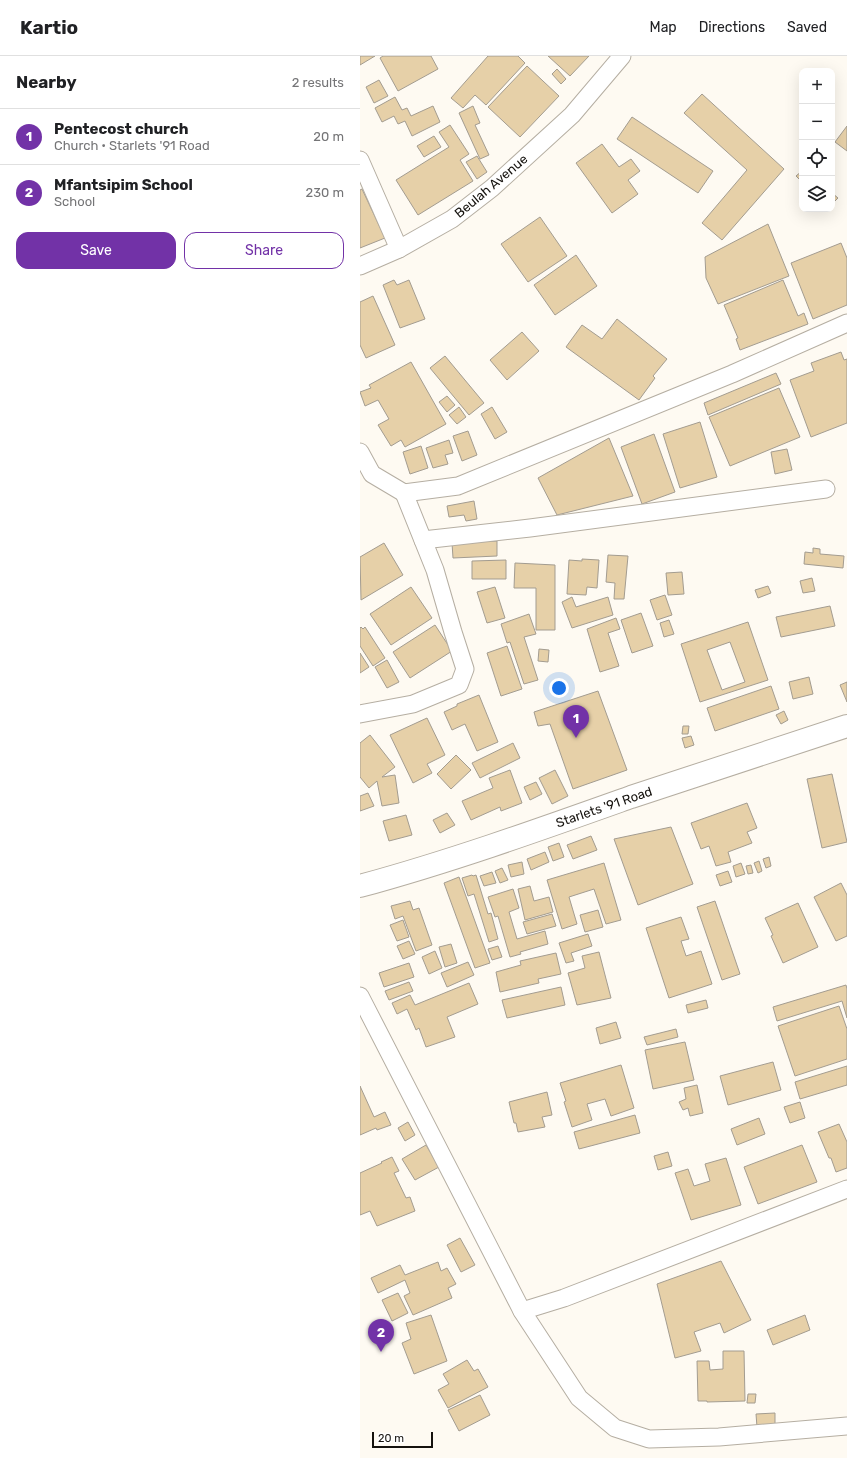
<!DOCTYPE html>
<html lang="en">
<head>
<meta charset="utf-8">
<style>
	body { margin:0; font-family:Rubik,sans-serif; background:#f6f6f6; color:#202124 }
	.controls { position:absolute; right:12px; top:12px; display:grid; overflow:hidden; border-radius:8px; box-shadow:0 4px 16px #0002 }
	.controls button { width:36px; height:36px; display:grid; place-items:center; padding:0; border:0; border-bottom:1px solid #e0e0e0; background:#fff; color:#202124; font:20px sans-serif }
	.scale { position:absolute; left:12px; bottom:10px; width:61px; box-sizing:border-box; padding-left:4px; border:2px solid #15120e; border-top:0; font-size:11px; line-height:14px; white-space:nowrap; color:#15120e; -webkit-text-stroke:3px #fff; paint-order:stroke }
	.you { position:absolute; left:199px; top:632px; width:14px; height:14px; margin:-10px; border:3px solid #fff; border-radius:50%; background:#1a73e8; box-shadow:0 0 0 6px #1a73e833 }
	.badge { display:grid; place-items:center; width:26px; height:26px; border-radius:50%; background:#7232a7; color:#fff; font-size:13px; font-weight:700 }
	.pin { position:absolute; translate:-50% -33px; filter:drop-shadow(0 1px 2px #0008) }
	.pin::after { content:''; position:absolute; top:21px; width:14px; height:12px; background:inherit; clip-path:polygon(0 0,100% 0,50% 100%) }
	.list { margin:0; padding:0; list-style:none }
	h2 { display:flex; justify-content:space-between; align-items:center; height:52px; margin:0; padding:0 16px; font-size:17px }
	h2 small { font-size:13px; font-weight:400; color:#757577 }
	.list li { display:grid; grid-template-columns:26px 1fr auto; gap:12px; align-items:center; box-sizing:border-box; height:56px; padding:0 16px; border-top:1px solid #e0e0e0 }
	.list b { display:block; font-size:15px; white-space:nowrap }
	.list p { margin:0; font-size:13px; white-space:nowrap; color:#757577 }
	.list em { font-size:13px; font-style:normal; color:#757577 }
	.actions { display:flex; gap:8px; padding:12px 16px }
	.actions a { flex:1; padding:9px 0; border:1px solid #7232a7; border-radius:12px; text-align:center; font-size:14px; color:#7232a7 }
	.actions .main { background:#7232a7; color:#fff }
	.icon { flex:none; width:22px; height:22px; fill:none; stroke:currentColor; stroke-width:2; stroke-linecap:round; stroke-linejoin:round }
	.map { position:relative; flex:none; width:487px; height:1402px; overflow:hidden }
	header { display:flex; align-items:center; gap:24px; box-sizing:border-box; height:56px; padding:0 20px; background:#fff; border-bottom:1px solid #e0e0e0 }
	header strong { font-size:19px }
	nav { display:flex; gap:22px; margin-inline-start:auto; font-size:14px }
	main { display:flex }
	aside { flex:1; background:#fff }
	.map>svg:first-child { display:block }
	.building { fill:#e6d0a8; stroke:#a39c90; fill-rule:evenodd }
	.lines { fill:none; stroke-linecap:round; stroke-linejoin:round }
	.street-casing { stroke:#b5aea2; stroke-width:19 }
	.secondary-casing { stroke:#b5aea2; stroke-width:24 }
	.street { stroke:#fff; stroke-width:17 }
	.secondary { stroke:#fff; stroke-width:22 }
	.labels { text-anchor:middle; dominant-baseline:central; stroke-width:3.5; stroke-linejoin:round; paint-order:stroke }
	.street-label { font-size:13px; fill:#15120e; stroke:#fff }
</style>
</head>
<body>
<header>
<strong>Kartio</strong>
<nav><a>Map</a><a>Directions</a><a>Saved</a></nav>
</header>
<main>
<aside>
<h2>Nearby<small>2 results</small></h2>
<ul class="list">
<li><span class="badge">1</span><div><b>Pentecost church</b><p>Church · Starlets '91 Road</p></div><em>20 m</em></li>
<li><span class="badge">2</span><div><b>Mfantsipim School</b><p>School</p></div><em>230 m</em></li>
</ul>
<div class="actions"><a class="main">Save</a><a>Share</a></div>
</aside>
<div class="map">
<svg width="487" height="1402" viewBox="0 0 487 1402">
	<rect width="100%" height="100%" fill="#fefaf2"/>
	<!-- building -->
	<g class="building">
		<path d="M0,0H15L0,9Z"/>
		<path d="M23,0H71L78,13L38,35L20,2Z"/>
		<path d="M128,0H158L165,7L126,49L115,39L103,52L91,42Z"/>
		<path d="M188,0H229L210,20Z"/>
		<path d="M167,10L199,40L160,81L128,51Z"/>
		<path d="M197,13L206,23L201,28L192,18Z"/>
		<path d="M19,24L28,40L14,47L6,31Z"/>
		<path d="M342,38L424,113L362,184L342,167L387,114L324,57Z"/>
		<path d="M35,41L42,54L47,52L51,60L73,50L80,66L52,80L45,65L38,68L34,60L22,66L15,52Z"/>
		<path d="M113,50L120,67L115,69L129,99L120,103L99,57Z"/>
		<path d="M272,61L353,115L338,137L257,83Z"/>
		<path d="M90,69L109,98L100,104L113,125L58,159L36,124L89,91L79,76Z"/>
		<path d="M487,70V95L475,86Z"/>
		<path d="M74,80L81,91L64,101L57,90Z"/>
		<path d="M242,88L259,111L271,103L280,115L268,124L278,138L252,157L216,107Z"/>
		<path d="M117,100L127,116L117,123L106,106Z"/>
		<path d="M442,115V126L436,120Z"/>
		<path d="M2,133L25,182L0,192V134Z"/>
		<path d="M472,137L478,142L472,148Z"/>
		<path d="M180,161L207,200L168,226L141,188Z"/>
		<path d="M408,168L429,220L358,248L346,222L345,201Z"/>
		<path d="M481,187L487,202V249L453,263L431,207Z"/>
		<path d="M216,199L237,230L195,259L174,229Z"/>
		<path d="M34,224L37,229L49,224L65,263L40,272L23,229Z"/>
		<path d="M423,224L438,260L444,257L448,268L380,294L376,283L378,282L364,249Z"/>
		<path d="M13,240L35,289L6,302L0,289V246Z"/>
		<path d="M257,263L307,303L293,320L295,322L279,344L206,291L222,269L242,283Z"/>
		<path d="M162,276L179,295L147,324L130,304Z"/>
		<path d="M481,296L484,304L487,303V367L451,381L430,324L454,315L451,307Z"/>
		<path d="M85,300L124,347L109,359L70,312Z"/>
		<path d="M51,306L86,368L45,391L41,384L31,390L18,369L29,363L18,344L5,350L0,336L11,332L9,329Z"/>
		<path d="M416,317L421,328L348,359L344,347Z"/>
		<path d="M419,332L440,381L370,410L349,361Z"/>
		<path d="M87,340L95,349L87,356L79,346Z"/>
		<path d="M99,351L106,361L97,368L89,359Z"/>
		<path d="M132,351L147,376L135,383L121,358Z"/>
		<path d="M340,366L357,421L320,432L303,378Z"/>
		<path d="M108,375L117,399L102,405L93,380Z"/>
		<path d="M294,378L315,436L282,448L261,391Z"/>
		<path d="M249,382L273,440L197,459L178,422Z"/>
		<path d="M89,384L93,397L85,399L88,408L73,412L66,392Z"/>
		<path d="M61,390L68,412L50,418L43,396Z"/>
		<path d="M427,393L432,414L415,418L411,396Z"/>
		<path d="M114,445L117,463L106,465L104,459L89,461L87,450Z"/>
		<path d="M137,485V500L93,502L92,487Z"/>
		<path d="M24,487L43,519L1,544L0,501Z"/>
		<path d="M453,492L460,493V498L484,500L483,512L444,508L445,496L453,497Z"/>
		<path d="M248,499L268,500L264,543H254L255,527L246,526Z"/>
		<path d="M222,503L239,504L237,532L227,531L226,539L207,538L209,504L222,505Z"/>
		<path d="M146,504V523H112V505Z"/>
		<path d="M155,507L195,509V574H176V532H154Z"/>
		<path d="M322,516L324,538L308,539L306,517Z"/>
		<path d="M452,522L455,535L443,537L440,525Z"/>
		<path d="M408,530L411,537L398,542L395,534Z"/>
		<path d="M51,531L72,562L31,589L10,558Z"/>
		<path d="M135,531L145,562L127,567L117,536Z"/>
		<path d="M305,539L312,559L297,564L290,544Z"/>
		<path d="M212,541L216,551L248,541L253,559L212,572L202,546Z"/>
		<path d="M470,550L475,570L421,581L416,561Z"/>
		<path d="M281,557L293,590L272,597L261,564Z"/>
		<path d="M169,558L176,578L164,581L178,624L164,628L150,586L147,587L141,568Z"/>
		<path d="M256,562L260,573L248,577L259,610L240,616L227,573Z"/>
		<path d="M309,564L314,578L304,581L300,567Z"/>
		<path d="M388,566L408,624L340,646L321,588ZM370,586L385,626L362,634L347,594Z"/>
		<path d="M75,569L92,595L50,622L33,596Z"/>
		<path d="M1,571L3,573L5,571L25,602L13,610L0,590V572Z"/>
		<path d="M147,590L162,633L141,640L127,597Z"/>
		<path d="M179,593L189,594L188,606L178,605Z"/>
		<path d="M0,597L9,611L0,617Z"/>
		<path d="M27,604L39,626L27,632L15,611Z"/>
		<path d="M449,621L453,638L433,643L429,626Z"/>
		<path d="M487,626V646L480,629Z"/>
		<path d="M411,630L419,653L355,675L347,652Z"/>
		<path d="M238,635L267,714L213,733L190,668L178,670L174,656Z"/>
		<path d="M119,639L138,686L117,695L105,668L92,674L84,656L97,650V648Z"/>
		<path d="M424,655L428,664L421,668L416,659Z"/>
		<path d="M67,662L85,699L67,708L72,717L53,727L30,679Z"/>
		<path d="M323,670H329L328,678H322Z"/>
		<path d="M10,679L35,711L22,721L35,719L39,747L22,750L17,725L9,732L0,721V687Z"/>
		<path d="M331,680L334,689L325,692L322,682Z"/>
		<path d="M153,687L160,702L120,722L112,707Z"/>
		<path d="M96,699L111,714L91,733L77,718Z"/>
		<path d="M150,714L162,747L141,755L140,751L111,764L102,745L133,732L129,722Z"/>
		<path d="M195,714L208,740L192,748L179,722Z"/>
		<path d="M472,718L487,786L462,792L447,723Z"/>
		<path d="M176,726L182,738L170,744L164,731Z"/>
		<path d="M8,737L14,750L0,755V740Z"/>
		<path d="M387,747L397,772L387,776L392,787L368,796L371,806L356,810L349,790L341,793L331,767Z"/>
		<path d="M87,757L95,769L80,777L73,764Z"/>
		<path d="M46,759L52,779L29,785L23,765Z"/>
		<path d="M311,771L333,828L278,849L254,783Z"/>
		<path d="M231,780L237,794L213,803L207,789Z"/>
		<path d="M199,787L204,801L193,805L188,791Z"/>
		<path d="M185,796L189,806L171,814L167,803Z"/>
		<path d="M409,801L411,810L406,812L403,803Z"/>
		<path d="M399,805L402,815L398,817L394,807Z"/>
		<path d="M162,806L164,818L151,821L148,809Z"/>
		<path d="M244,807L261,864L246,868L234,833L209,841L217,868L202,873L187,824Z"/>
		<path d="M381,807L385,818L376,821L373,810Z"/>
		<path d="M391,809L393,817L388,818L386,810Z"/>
		<path d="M142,812L148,824L140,827L135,815Z"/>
		<path d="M368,815L372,826L360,830L356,819Z"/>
		<path d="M132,816L136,827L124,830L120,820Z"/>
		<path d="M112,819L113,820L116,819L128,858L131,857L138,883L129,886L114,838L108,840L102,822Z"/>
		<path d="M99,821L130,907L115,912L84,827Z"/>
		<path d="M481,827L487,839V880L476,885L454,841Z"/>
		<path d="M170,830L174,845L189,841L193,856L165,864L158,833Z"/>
		<path d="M153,833L159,852L149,856L157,883L185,875L188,888L160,896L161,898L150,901L138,860L135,861L128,841Z"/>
		<path d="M50,845L53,854L59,852L72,889L56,895L43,860L35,863L31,850Z"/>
		<path d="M355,845L380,918L362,924L337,851Z"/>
		<path d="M438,847L458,891L423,907L411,880L413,879L405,862Z"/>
		<path d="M238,854L243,871L225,876L220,859Z"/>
		<path d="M192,858L196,870L167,878L163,866Z"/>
		<path d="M321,861L329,883L321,885L326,900L341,895L352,928L309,942L286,872Z"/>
		<path d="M43,864L49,881L37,885L30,869Z"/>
		<path d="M228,878L232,890L211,897L214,905L206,907L199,887Z"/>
		<path d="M49,885L55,898L43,903L37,890Z"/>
		<path d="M91,888L97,907L85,911L79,891Z"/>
		<path d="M138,890L142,901L132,904L128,893Z"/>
		<path d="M75,895L82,912L69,918L62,901Z"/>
		<path d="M239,896L251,942L217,949L208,917L225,912L222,900Z"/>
		<path d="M196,897L201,918L178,923L179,927L140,936L136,916L161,909L160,905Z"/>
		<path d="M108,906L114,919L87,931L81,917Z"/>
		<path d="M49,907L54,921L24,931L19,917Z"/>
		<path d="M49,926L53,935L29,944L25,935Z"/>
		<path d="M109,927L118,948L87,961L95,981L66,991L59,972L56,974L47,953L37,958L32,947L50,939L55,949Z"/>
		<path d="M486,929L487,933V962L482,945L417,965L413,951Z"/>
		<path d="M201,931L205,949L147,962L142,944Z"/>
		<path d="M346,944L348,952L328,957L326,949Z"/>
		<path d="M479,950L487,973V1003L435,1020L418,970Z"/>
		<path d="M256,966L261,982L240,988L236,972Z"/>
		<path d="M316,973L318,981L287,989L284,981Z"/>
		<path d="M325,986L334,1024L293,1033L285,994Z"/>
		<path d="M413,1006L421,1034L368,1049L360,1020Z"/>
		<path d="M261,1009L274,1052L251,1060L245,1043L227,1048L232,1064L212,1071L204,1046L206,1045L200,1027Z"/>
		<path d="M487,1010V1029L440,1043L435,1026Z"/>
		<path d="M337,1029L343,1057L330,1060L328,1052L323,1054L319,1046L326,1043L324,1032Z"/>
		<path d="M0,1030L14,1061L25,1056L31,1069L17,1074L16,1072L0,1079Z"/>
		<path d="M187,1036L192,1059L182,1061L185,1071L158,1076L156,1067H154L149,1046Z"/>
		<path d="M440,1046L445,1062L430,1067L424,1051Z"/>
		<path d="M275,1059L280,1077L219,1093L214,1076Z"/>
		<path d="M399,1062L405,1078L377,1089L371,1073Z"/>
		<path d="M48,1066L55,1079L45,1085L38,1072Z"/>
		<path d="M479,1068L487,1086V1112L476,1116L471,1102H469L458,1076Z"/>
		<path d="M66,1089L79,1111L55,1124L42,1103Z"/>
		<path d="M442,1089L457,1126L398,1148L384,1111Z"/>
		<path d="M308,1096L312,1110L298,1114L294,1100Z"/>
		<path d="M32,1101L39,1115L34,1117L46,1142L50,1141L55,1155L17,1170L10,1155L0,1159V1117L22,1107L21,1106Z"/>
		<path d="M366,1102L381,1149L331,1164L315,1117L328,1113L334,1130L350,1125L345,1108Z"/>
		<path d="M100,1182L115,1209L101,1216L87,1189Z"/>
		<path d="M361,1205L391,1264L364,1277L360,1267L334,1276L341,1295L315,1302L297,1228Z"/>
		<path d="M78,1206L81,1215L87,1212L96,1228L88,1232L92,1242L53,1259L44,1240L50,1237L45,1224L18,1237L11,1222L40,1209L45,1219Z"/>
		<path d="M38,1237L48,1257L32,1265L22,1244Z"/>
		<path d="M71,1259L87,1305L54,1318L42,1287L51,1283L46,1267Z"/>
		<path d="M445,1259L450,1274L413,1289L407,1274Z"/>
		<path d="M363,1295H384L385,1345L347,1346V1345H338L337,1305H349L350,1314L363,1313Z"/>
		<path d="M107,1304L114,1315L118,1313L128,1331L88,1352L78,1334L89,1328L83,1318Z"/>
		<path d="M388,1338H396L395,1347H387Z"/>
		<path d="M120,1339L130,1359L99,1375L88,1354Z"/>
		<path d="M415,1357V1371H397L396,1358Z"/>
	</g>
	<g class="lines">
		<defs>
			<g id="street">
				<path d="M0,104L39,193L92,163L132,132L212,59L262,0"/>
				<path d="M0,210L39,193"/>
				<path d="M0,396L12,418L44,437L98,430L372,318L487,267"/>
				<path d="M63,484L170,472L466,433"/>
				<path d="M0,658L53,648L99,629L105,613L93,576L75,514L44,437"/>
				<path d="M0,940L162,1255L219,1342L255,1372L289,1383L359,1381L487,1370"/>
				<path d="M162,1255L204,1242L487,1133"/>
			</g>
			<path id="secondary" d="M0,830C92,805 181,773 271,741C343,717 415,693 487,670"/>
		</defs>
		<!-- street casing -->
		<use href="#street" class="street-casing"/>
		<!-- secondary casing -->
		<use href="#secondary" class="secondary-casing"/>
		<!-- street -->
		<use href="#street" class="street"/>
		<!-- secondary -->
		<use href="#secondary" class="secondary"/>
	</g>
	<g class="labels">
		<!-- street labels -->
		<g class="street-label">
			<text transform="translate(131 130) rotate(-40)">Beulah Avenue</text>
			<text transform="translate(244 751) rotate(-19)">Starlets '91 Road</text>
		</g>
	</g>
</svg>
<div class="controls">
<button>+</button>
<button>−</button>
<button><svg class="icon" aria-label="locate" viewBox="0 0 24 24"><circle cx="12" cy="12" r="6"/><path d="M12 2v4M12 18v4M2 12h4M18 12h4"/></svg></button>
<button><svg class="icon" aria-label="layers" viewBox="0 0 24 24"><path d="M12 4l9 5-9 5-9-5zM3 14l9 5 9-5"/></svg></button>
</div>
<div class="scale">20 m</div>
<div class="you"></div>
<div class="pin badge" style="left:216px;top:682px">1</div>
<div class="pin badge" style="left:21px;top:1296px">2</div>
</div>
</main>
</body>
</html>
